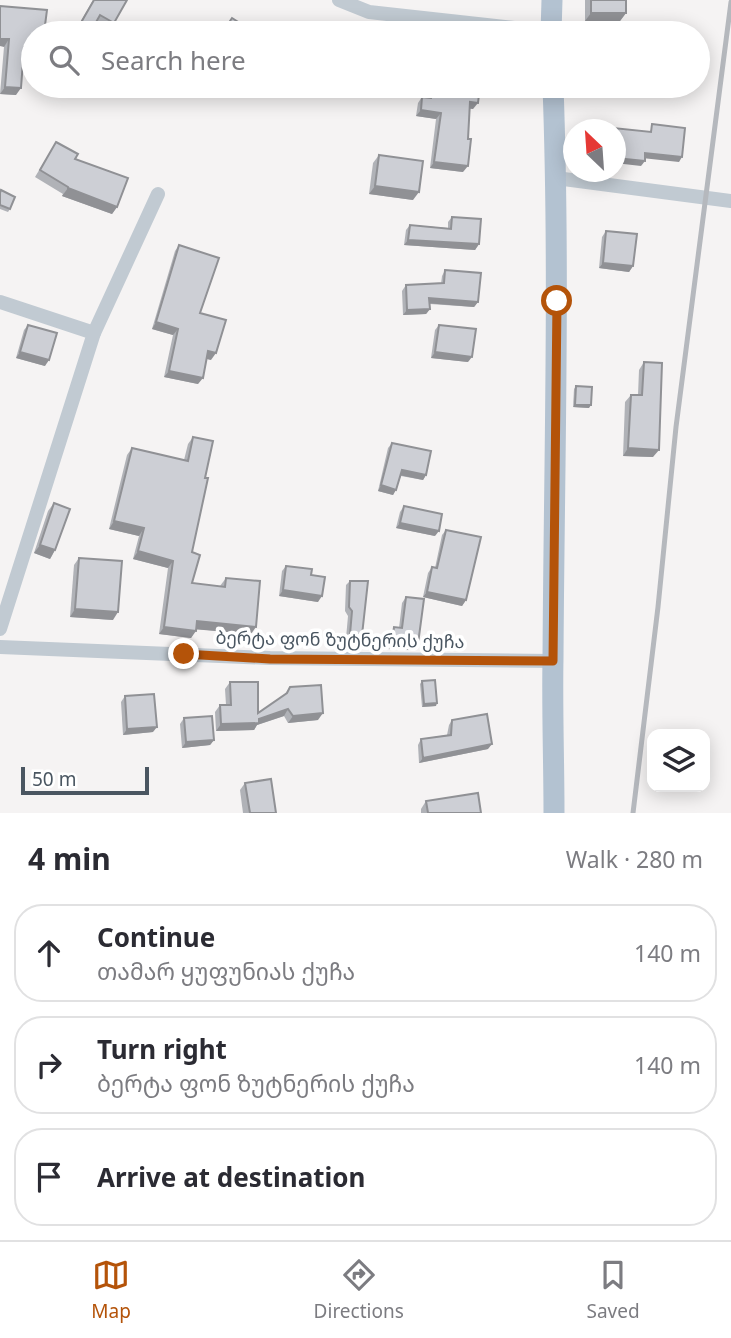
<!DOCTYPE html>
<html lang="en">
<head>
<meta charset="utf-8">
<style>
	body { margin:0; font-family:"Noto Sans","Noto Sans Georgian",sans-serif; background:#f2f2f3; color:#2b2b33 }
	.controls { position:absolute; right:21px; bottom:21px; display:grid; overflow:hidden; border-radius:14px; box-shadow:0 4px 18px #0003 }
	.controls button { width:63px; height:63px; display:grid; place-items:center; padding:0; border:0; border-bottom:2px solid #e1e1e2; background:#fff; color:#2b2b33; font:35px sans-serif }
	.compass { position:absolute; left:563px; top:119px; width:63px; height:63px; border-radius:50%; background:#fff; box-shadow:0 4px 18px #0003; rotate:335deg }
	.scale { position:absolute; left:21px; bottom:18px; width:128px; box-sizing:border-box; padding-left:7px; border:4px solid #4a5661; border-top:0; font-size:19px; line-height:24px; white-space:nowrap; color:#4a5661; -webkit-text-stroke:5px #fff; paint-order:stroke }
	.stop { position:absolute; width:21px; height:21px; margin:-16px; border:5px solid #b45309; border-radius:50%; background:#fff }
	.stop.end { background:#b45309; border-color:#fff; box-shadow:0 2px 7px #0008 }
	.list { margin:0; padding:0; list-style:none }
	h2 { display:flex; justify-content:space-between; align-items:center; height:91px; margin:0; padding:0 28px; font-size:30px }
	h2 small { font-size:23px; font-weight:400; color:#7c7c81 }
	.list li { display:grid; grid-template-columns:46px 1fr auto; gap:21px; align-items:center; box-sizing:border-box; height:98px; margin:0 14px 14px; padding:0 14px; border:2px solid #e1e1e2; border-radius:28px }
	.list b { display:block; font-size:26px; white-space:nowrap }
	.list p { margin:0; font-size:23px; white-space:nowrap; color:#7c7c81 }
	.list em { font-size:23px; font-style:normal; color:#7c7c81 }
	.icon { flex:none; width:38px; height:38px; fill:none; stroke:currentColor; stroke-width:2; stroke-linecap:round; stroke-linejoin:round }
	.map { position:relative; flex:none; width:731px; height:813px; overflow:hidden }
	.search { position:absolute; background:#fff; box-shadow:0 4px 18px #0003; left:21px; right:21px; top:21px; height:77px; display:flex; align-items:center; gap:18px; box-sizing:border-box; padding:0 24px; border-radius:38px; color:#7c7c81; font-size:26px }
	.sheet { height:427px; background:#fff }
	nav { display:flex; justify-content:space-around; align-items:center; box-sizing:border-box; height:98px; border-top:2px solid #e1e1e2; background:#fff; font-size:19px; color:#7c7c81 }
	nav a { display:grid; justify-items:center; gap:4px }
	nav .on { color:#b45309 }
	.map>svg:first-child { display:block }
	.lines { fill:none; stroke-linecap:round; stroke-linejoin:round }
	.minor { stroke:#c1cad2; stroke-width:14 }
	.primary { stroke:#b3c2d1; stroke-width:21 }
	.rail { stroke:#b5b8bd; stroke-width:5 }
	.wall { fill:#b0b2b7 }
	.shaded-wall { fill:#909195 }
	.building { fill:#cdcfd5; stroke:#909195; stroke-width:2 }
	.route { stroke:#b45309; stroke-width:9 }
	.labels { text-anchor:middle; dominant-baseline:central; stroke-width:7; stroke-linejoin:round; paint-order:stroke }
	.street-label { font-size:18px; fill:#4a5661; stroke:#fff }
</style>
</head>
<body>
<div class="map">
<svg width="731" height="813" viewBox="0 0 731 813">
	<rect width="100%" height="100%" fill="#f5f3f3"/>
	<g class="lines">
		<!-- minor -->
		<g class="minor">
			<path d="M339,0L369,12L551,32"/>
			<path d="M556,178L731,201"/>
			<path d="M0,302L94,333"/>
			<path d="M0,629L94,333L158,194"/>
			<path d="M0,647L270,658L553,661"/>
		</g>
		<!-- primary -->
		<g class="primary">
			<path d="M551,33L552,0"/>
			<path d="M553,86C560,277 554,468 553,659C552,710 554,762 554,813"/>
		</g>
		<!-- rail -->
		<path class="rail" d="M633,813L658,607L676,427L731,2"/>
	</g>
	<!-- wall -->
	<g class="wall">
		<path d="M93,0H127L110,28L97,21L90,33H74Z"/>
		<path d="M585,0H626V13L620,21H585Z"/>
		<path d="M0,6L33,33V56L23,54L16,95L0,94L4,47Z"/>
		<path d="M430,86H480L473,109L469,108L463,172L430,168L436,119L416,116L418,103L422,97H428Z"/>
		<path d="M56,142L75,159L117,207L112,214L62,196L63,194L35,177Z"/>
		<path d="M379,155L413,200L369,194L373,163Z"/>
		<path d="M0,192L10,209L8,212L0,209Z"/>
		<path d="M452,217L479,244L475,250L404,245L406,230L410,225L448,228V222Z"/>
		<path d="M606,231L633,266L629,272L599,268L602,237Z"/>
		<path d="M179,245L200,313L211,360L207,359L198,384L164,377L173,335L152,329L175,251Z"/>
		<path d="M445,270L478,302L474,307L430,304V309L426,314L403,315L402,291L406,285L441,284L442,276Z"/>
		<path d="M28,325L45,366L16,358L24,330Z"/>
		<path d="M439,325L468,362L431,358L435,330Z"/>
		<path d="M644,362L653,457L623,456L625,402L631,395H638L639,370Z"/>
		<path d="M576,386L589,408L573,407L574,389Z"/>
		<path d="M193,437L205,478L192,552V583L220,586L226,578L251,634L196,629L191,638L159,634L168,568L133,559L139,536L109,529L127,455L132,448L184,460L188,444Z"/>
		<path d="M392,443L426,475L423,480L401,476L393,495L378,491L388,448Z"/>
		<path d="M54,503L55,550L50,559L34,553L48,511Z"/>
		<path d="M404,506L435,536L396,528L400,512Z"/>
		<path d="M446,530L466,600L462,606L423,597L428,573L432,567L435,568L442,535Z"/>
		<path d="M79,558L113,620L70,617L74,565Z"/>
		<path d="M286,566L311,575L318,602L279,596L282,571Z"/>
		<path d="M350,581L359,639L346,638L348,616L345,611L346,585Z"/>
		<path d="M406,597L414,650L388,649L390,633L394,627L399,628L402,603Z"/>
		<path d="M422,681L436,706L422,707L420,684Z"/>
		<path d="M230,682L258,713L285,694L290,687L318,720L288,723L284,716L257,725L254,730L216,731L215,712L220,705H226L225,689Z"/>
		<path d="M125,696L153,732L123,735L121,702Z"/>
		<path d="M184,718L214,740L210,745L182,748L180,724Z"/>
		<path d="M452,720L488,749L419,763L418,745L421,739L447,735L449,725Z"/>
		<path d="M245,783L276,813H243L240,790Z"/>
		<path d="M426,801L481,813H421V809Z"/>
	</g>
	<!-- shaded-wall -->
	<g class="shaded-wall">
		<path d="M591,13H626L620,21H585Z"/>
		<path d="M0,39H9L4,47L0,46Z"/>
		<path d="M24,47L33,48V56L19,54Z"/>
		<path d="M5,87L21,88L16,95L0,94Z"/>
		<path d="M470,102L478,103L473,109L465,108Z"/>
		<path d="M421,110L441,113L436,119L416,116Z"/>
		<path d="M645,153L682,157L679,162L642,158Z"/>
		<path d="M615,158L645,161L641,166L615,163Z"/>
		<path d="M434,162L468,166L463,172L430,168Z"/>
		<path d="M375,186L419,192L413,200L369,194Z"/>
		<path d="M68,188L117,207L112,214L62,196Z"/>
		<path d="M408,240L479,244L475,250L404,245Z"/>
		<path d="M603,263L633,266L629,272L599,268Z"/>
		<path d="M429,298L478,302L474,307L425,303Z"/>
		<path d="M430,309L426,314L403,315L407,310Z"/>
		<path d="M156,322L178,329L173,335L152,329Z"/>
		<path d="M208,351L216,353L211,360L204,358Z"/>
		<path d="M20,352L49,360L45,366L16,358Z"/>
		<path d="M435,352L472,357L468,362L431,358Z"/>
		<path d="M169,371L203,378L198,384L164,377Z"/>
		<path d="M575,405H591L589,408L573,407Z"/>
		<path d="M628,448L659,450L653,457L623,456Z"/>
		<path d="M402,470L426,475L423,480L399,475Z"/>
		<path d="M381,485L396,490L393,495L378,491Z"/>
		<path d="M114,521L144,528L139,536L109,529Z"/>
		<path d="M400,523L439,531L435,536L396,528Z"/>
		<path d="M40,545L55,550L50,559L34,553Z"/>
		<path d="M138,551L173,561L168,568L133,559Z"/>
		<path d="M283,590L322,596L318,602L279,596Z"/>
		<path d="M427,592L466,600L462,606L423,597Z"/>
		<path d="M75,609L118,612L113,620L70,617Z"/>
		<path d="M197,621L256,627L251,634L192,629Z"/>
		<path d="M164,627L196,631L191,638L159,634Z"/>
		<path d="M350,634L362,635L359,639L346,638Z"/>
		<path d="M392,643L418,644L414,650L388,649Z"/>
		<path d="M437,703L436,706L422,707L424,704Z"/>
		<path d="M288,709L284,716L257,725L254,730L216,731L221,724L259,719Z"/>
		<path d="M323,713L318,720L288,723L293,716Z"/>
		<path d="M157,727L153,732L123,735L127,729Z"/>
		<path d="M214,740L210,745L182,748L186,742Z"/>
		<path d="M492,744L488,749L419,763L423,758Z"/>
	</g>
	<!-- building -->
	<g class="building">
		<path d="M94,0H127L114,23L100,15L90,33H75Z"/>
		<rect x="591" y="0" width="35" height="13"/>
		<path d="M0,6L47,10L44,33H33V48L24,47L21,88L5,87L9,39H0Z"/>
		<path d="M232,18L254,32V33H222Z"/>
		<path d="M452,31L466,33H451Z"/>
		<path d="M433,86H480L478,103L470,102L468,139H471L468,166L434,162L441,113L421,110L422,97L431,98Z"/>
		<path d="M652,124L685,128L682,157L645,153V161L615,158V130H585V125L651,132Z"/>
		<path d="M56,142L78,154L75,159L128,178L117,207L68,188V187L40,170Z"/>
		<path d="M379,155L423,161L419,192L375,186Z"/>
		<path d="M1,190L15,197L10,209L0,205V193Z"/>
		<path d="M452,217L481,219L479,244L408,240L410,225L451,229Z"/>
		<path d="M606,231L637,234L633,266L603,263Z"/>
		<path d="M179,245L219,258L200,313L226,320L216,353L208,351L203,378L169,371L178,329L156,322Z"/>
		<path d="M445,270L481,273L478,302L429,298L430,309L407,310L406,285L444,283Z"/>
		<path d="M28,325L57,333L49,360L20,352Z"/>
		<path d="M439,325L476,329L472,357L435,352Z"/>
		<path d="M644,362L662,363L659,450L628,448L631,395H642Z"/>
		<path d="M576,386L592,387L591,405H575Z"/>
		<path d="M193,437L213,441L205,478H208L192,552L200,555L192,583L225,587L226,578L260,581L256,627L197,621L196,631L164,627L173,561L138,551L144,528L114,521L132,448L188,461Z"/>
		<path d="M392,443L431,451L426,475L402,470L396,490L381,485Z"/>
		<path d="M54,503L70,509L55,550L40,545Z"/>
		<path d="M404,506L442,514L439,531L400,523Z"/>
		<path d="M446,530L481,537L466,600L427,592L432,567L437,568Z"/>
		<path d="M79,558L122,561L118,612L75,609Z"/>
		<path d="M286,566L312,569L311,575L325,577L322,596L283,590Z"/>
		<path d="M350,581H368L362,635L350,634L352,611L349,607Z"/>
		<path d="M406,597L424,599L418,644L392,643L394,627L402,628Z"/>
		<path d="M435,680L437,703L424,704L422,681Z"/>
		<path d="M230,682H258V713L287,693L290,687L321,685L323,713L293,716L288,709L259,719V723L221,724L220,705H231Z"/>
		<path d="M154,694L157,727L127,729L125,696Z"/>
		<path d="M487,714L492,744L423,758L421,739L451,735L452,720Z"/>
		<path d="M212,716L214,740L186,742L184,718Z"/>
		<path d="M271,779L276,813H250L245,783Z"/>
		<path d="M478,793L481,813H428L426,801Z"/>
	</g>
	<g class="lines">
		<!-- route -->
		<path class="route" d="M184,654L270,659L553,661L557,301"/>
	</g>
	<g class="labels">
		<!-- street labels -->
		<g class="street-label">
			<text transform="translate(340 639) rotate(1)">ბერტა ფონ ზუტნერის ქუჩა</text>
		</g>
	</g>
</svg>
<div class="controls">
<button><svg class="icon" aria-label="layers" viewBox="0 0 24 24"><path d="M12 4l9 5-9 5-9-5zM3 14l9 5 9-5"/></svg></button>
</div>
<svg class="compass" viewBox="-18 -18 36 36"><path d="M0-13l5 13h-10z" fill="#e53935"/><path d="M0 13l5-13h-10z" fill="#7c7c81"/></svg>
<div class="scale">50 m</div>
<div class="stop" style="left:557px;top:301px"></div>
<div class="stop end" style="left:184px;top:654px"></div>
<div class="search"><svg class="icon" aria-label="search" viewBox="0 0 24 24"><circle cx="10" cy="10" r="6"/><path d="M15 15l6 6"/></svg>Search here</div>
</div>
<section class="sheet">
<h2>4 min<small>Walk · 280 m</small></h2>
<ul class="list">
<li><svg class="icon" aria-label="ahead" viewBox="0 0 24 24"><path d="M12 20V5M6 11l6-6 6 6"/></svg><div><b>Continue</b><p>თამარ ყუფუნიას ქუჩა</p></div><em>140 m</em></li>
<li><svg class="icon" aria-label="right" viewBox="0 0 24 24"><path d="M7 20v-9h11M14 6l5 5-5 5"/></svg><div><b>Turn right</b><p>ბერტა ფონ ზუტნერის ქუჩა</p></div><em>140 m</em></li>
<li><svg class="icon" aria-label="arrive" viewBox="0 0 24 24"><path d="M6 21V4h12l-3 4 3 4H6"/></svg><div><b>Arrive at destination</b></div></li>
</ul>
</section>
<nav>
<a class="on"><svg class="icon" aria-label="map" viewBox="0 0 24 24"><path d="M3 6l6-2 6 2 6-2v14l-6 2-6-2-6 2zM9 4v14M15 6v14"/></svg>Map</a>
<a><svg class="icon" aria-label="directions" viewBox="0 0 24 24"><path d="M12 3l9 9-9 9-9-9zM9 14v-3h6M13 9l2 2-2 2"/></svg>Directions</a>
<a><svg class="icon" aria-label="saved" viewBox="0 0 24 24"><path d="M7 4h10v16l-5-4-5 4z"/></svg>Saved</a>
</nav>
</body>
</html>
